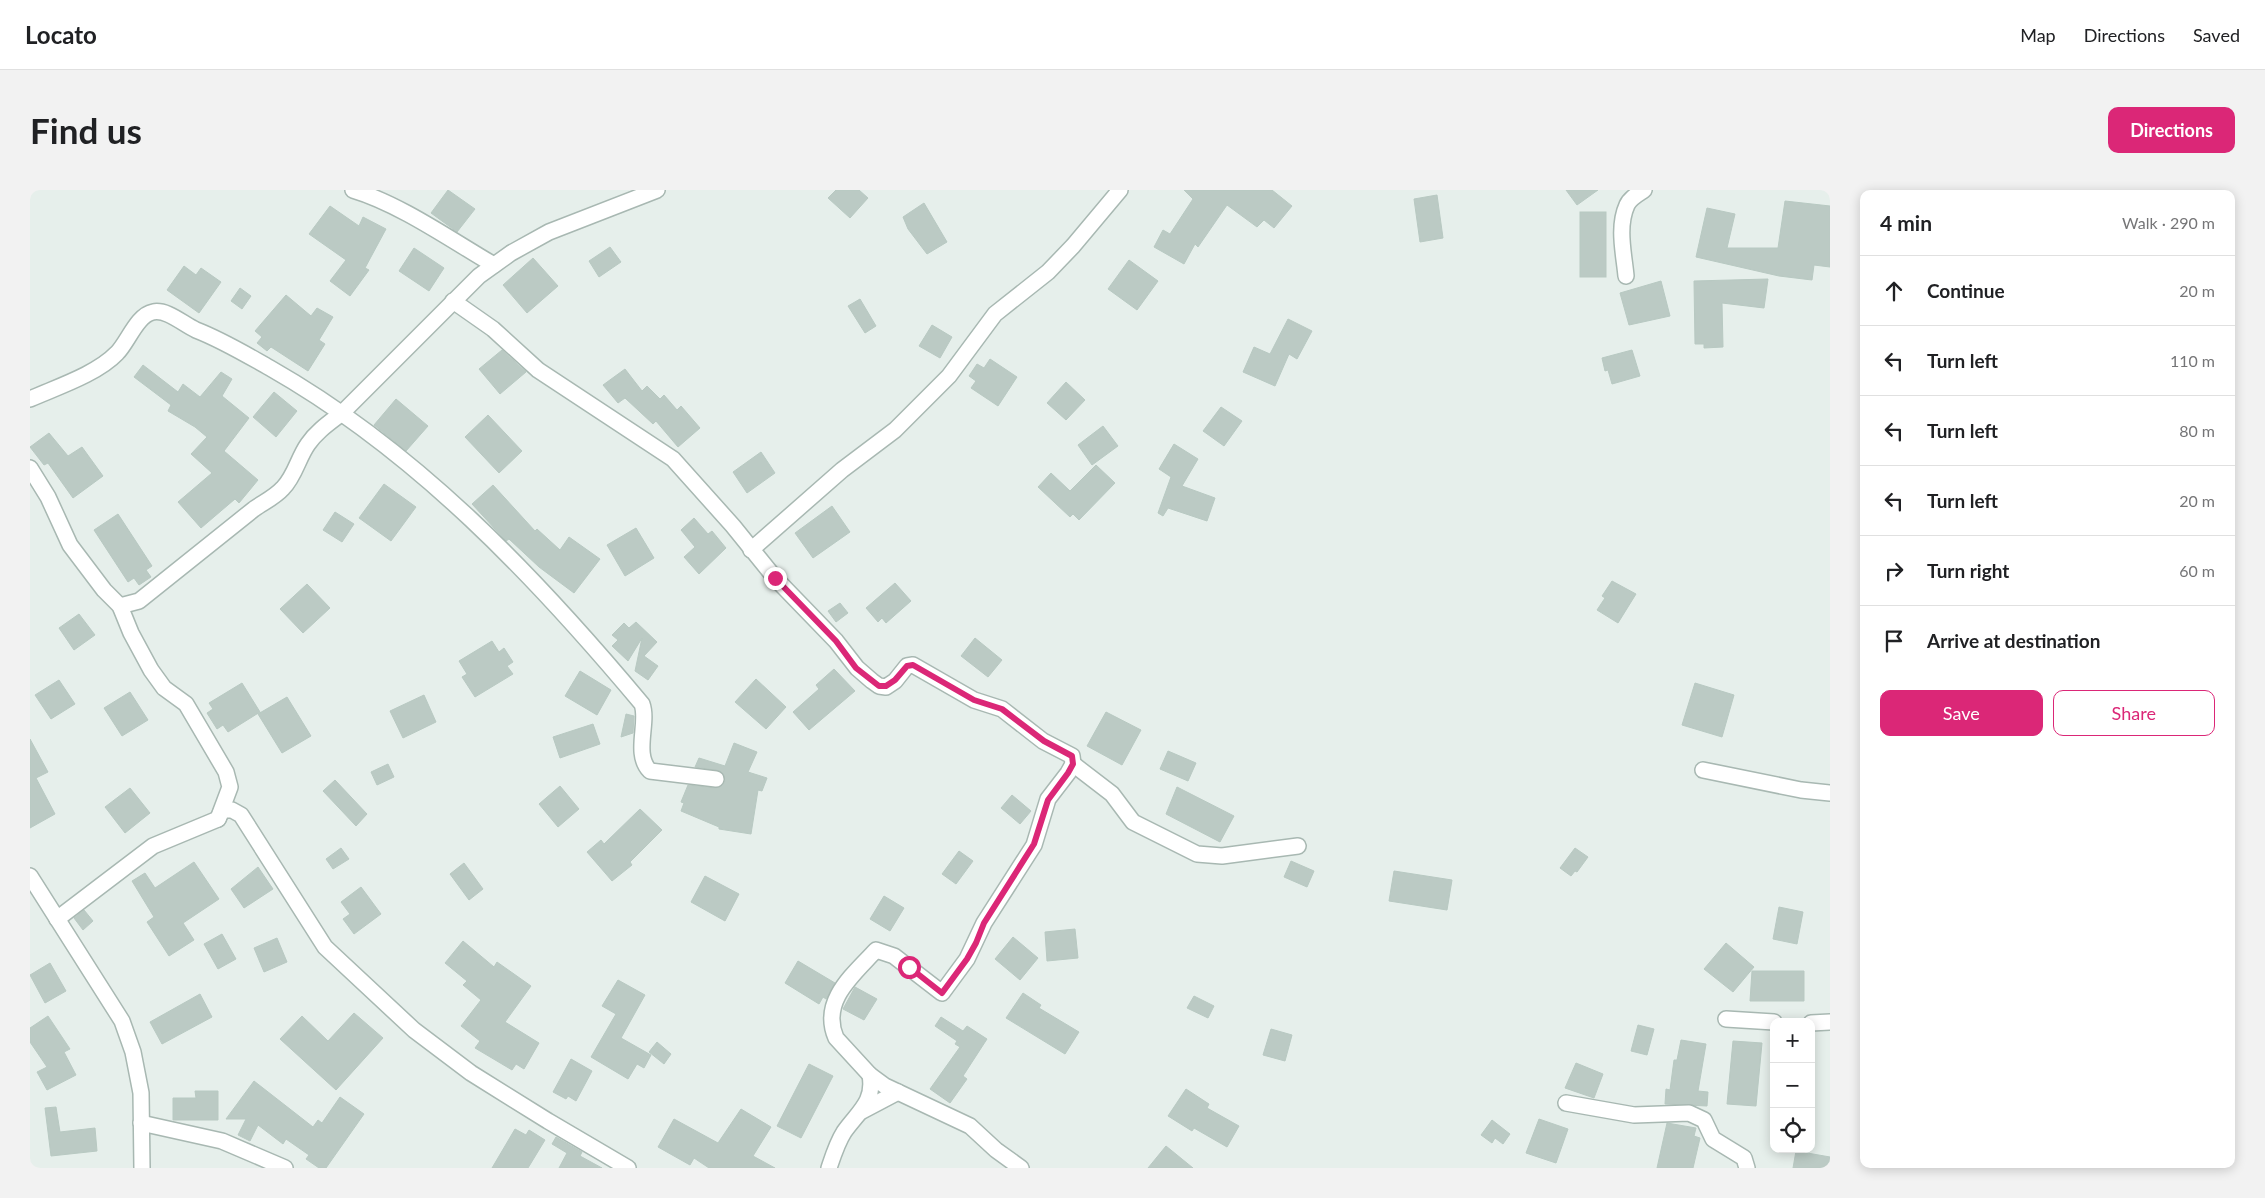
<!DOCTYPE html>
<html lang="en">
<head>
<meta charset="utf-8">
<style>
	body { margin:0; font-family:Lato,sans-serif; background:#f2f2f2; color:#202124 }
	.controls { position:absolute; right:15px; bottom:15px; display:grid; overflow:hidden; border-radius:10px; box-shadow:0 2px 12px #0003 }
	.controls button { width:45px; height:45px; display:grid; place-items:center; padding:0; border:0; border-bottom:1px solid #e0e0e0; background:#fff; color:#202124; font:25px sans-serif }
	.stop { position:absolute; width:15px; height:15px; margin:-11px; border:4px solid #db2777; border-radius:50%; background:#fff }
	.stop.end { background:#db2777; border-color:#fff; box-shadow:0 1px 5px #0008 }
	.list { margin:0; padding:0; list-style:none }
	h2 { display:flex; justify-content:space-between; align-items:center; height:65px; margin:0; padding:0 20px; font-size:21px }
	h2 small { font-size:16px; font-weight:400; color:#757577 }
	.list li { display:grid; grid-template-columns:32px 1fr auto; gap:15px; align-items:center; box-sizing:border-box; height:70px; padding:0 20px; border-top:1px solid #e0e0e0 }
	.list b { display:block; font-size:19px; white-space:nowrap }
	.list em { font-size:16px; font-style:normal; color:#757577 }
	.actions { display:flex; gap:10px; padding:15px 20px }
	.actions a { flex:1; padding:11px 0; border:1px solid #db2777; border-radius:10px; text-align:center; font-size:18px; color:#db2777 }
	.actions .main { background:#db2777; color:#fff }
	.icon { flex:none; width:28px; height:28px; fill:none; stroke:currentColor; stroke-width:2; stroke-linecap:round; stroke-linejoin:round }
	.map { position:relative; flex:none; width:1800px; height:978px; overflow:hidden; border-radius:10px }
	header { display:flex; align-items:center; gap:30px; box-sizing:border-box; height:70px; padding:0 25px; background:#fff; border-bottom:1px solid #e0e0e0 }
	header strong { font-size:24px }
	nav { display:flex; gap:28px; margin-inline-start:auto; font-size:18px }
	.intro { display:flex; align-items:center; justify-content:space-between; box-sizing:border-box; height:120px; padding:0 30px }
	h1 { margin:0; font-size:35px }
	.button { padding:12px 22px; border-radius:10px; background:#db2777; color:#fff; font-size:18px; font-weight:700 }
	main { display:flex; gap:30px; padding:0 30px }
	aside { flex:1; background:#fff; border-radius:10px; box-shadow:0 2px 12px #0003 }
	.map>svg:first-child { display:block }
	.building { fill:#bbcac4; stroke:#b8c9c2 }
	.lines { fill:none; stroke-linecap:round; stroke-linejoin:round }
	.minor-casing { stroke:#a8b8b2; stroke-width:18 }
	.minor { stroke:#fff; stroke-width:15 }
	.route { stroke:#db2777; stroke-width:6 }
</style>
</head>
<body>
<header>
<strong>Locato</strong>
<nav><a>Map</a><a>Directions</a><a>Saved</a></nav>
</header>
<div class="intro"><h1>Find us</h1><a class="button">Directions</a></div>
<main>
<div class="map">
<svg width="1800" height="978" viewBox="0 0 1800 978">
	<rect width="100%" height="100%" fill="#e6efeb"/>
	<!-- building -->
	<g class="building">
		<path d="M418,0L445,19L427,42L401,23Z"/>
		<path d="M806,0H829L838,8L820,28L798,8Z"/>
		<path d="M1154,0H1242L1262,16L1244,38L1234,30L1227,37L1197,15L1168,57L1165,54L1154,74L1124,57L1133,40L1140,44L1163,9Z"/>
		<path d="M1536,0H1568L1547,15Z"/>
		<path d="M1407,5L1413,48L1390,52L1384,9Z"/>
		<path d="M1755,11L1800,16V77L1784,75L1782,90L1749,86L1666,67L1677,18L1705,24L1697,58H1748Z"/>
		<path d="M894,13L917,52L897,64L878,39L873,27Z"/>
		<path d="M300,16L329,36L333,27L356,39L335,78L339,80L320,106L300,91L316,70L279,44Z"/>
		<rect x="1550" y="22" width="26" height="65"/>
		<path d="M580,57L591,72L569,87L559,71Z"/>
		<path d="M384,58L414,78L399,101L369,81Z"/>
		<path d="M503,68L528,96L497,123L473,95Z"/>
		<path d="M1099,70L1128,91L1107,120L1078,99Z"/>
		<path d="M154,76L166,85L171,78L191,92L169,123L137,100Z"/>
		<path d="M1738,89L1734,118L1692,113L1693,157L1674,158V154H1665L1664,91Z"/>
		<path d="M1631,91L1640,126L1599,135L1590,103Z"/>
		<path d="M210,98L221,106L212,119L201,111Z"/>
		<path d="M256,105L281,126L287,118L303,127L289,150L295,154L278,181L241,157L237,161L227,153L232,147L225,141Z"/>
		<path d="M830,109L846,136L835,143L818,116Z"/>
		<path d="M1258,129L1282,141L1267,169L1259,164L1245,196L1213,182L1224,157L1240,164Z"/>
		<path d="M902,135L922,147L910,168L889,156Z"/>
		<path d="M472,160L496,182L470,204L449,179Z"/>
		<path d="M1602,160L1610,186L1582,194L1578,180L1575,181L1572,168Z"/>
		<path d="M960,169L987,187L968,216L941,198L946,191L939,186L947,174L954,178Z"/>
		<path d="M113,175L148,202L153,194L170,207L191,182L202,189L192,206L219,228L194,261L228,290L209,313L205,309L171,338L148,312L182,283L161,264L177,247L165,237L138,221L141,215L104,187Z"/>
		<path d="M595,179L612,201L617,196L630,209L634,205L647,220L651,216L670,238L648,257L626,231L623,234L595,208L588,213L573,195Z"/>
		<path d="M1036,192L1055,210L1036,230L1017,213Z"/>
		<path d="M244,202L267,221L246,247L223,227Z"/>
		<path d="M366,209L398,236L376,261L344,235Z"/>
		<path d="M1191,217L1212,231L1194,256L1173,241Z"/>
		<path d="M458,225L492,261L469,283L435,247Z"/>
		<path d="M1073,236L1088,256L1062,275L1048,255Z"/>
		<path d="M19,243L38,266L52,257L73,286L43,308L18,273L14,275L0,257Z"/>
		<path d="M1144,254L1168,269L1152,296L1185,308L1177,331L1138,318L1133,326L1128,323L1141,287L1129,279Z"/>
		<path d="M731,262L745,283L717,303L703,282Z"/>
		<path d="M1066,275L1085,293L1049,330L1043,324L1040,327L1008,297L1021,283L1040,301Z"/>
		<path d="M354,294L386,317L361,351L329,328Z"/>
		<path d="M463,295L505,341L507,339L530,360L539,347L570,369L544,403L509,377L479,349L476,351L442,314Z"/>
		<path d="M802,316L820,342L783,368L765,343Z"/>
		<path d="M305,322L324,334L312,352L293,340Z"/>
		<path d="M88,324L122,376L116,380L121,387L109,395L104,388L98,392L64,340Z"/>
		<path d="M664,328L678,344L682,341L696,358L669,384L654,367L665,357L651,340Z"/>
		<path d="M606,338L624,368L595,386L577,355Z"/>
		<path d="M1582,391L1606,404L1588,433L1567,420L1575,408L1572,406Z"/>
		<path d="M865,393L881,411L856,433L852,428L848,432L836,418Z"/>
		<path d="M277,394L300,418L273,443L250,419Z"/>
		<path d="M810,413L818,423L806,432L798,421Z"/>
		<path d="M49,424L65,445L44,460L29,438Z"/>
		<path d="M606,432L627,452L614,466L628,476L618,490L605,481L612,448L598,471L582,456L588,450L582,445L594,433L599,438Z"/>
		<path d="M945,448L972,470L958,487L931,466Z"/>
		<path d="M462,451L469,462L474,458L483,472L477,476L483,484L445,507L432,487L437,484L429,471Z"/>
		<path d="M804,479L825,501L779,540L763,522L789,499L786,495Z"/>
		<path d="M550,481L581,500L567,525L535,506Z"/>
		<path d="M726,489L756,517L736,539L705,512Z"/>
		<path d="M29,490L45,514L21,529L5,505Z"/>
		<path d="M212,493L230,522L198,542L193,535L187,539L177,523L183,519L179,513Z"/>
		<path d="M1665,493L1704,505L1692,547L1652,535Z"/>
		<path d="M100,502L118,530L92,546L74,518Z"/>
		<path d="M394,505L406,532L373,548L360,521Z"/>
		<path d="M257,507L281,546L252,563L228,524Z"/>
		<path d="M1076,522L1111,540L1092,575L1057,556Z"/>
		<path d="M596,524L604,526L603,543L591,547Z"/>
		<path d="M563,534L570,554L530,568L523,547Z"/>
		<path d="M0,549L18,582L6,588L25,624L0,638Z"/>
		<path d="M704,553L727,562L718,582L737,588L732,601L728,600L721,644L689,639V637L651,621L654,613L651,612L658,595L685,598L690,597L695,591L691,581L665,577L669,568L695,576Z"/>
		<path d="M1138,561L1166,573L1158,591L1130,579Z"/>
		<path d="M358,574L364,587L347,595L341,582Z"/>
		<path d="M305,590L337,624L326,636L293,601Z"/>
		<path d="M530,596L549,619L528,637L509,614Z"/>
		<path d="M1147,597L1204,626L1190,652L1136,624Z"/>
		<path d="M100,598L120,623L95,643L75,617Z"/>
		<path d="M982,605L1001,621L990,634L971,618Z"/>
		<path d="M610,619L632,640L600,672L602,675L582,691L557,662L571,650L574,654Z"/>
		<path d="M311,658L319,669L303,679L296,669Z"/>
		<path d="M1545,658L1558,667L1547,682L1545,681L1541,686L1530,678Z"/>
		<path d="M929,661L943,671L926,694L912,684Z"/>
		<path d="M1261,671L1284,681L1277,697L1254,687Z"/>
		<path d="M164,672L189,709L153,733L164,750L139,766L117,732L124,727L102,691L115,683L125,698Z"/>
		<path d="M434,673L453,699L439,710L420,684Z"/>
		<path d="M228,677L243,699L214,718L201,699Z"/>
		<path d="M1364,681L1422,690L1417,720L1359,711Z"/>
		<path d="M675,686L709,704L695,731L661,712Z"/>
		<path d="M331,697L351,724L324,744L313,729L320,724L311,712Z"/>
		<path d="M854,706L874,718L860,741L840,729Z"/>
		<path d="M1749,717L1773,722L1767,754L1743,749Z"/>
		<path d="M54,720L63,731L53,740L44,728Z"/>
		<path d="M1045,739L1048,768L1017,771L1015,742Z"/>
		<path d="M192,744L206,769L188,779L174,754Z"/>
		<path d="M983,747L1008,768L990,790L965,769Z"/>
		<path d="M247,748L257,772L234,782L224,758Z"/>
		<path d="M433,751L464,777L467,772L501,796L475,832L509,853L494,879L486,874L482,880L445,858L450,851L431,836L451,810L433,795L437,791L415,773Z"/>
		<path d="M1696,753L1724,777L1703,802L1674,779Z"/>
		<path d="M768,771L805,793L796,809L793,807L789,814L755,793Z"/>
		<path d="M20,773L36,801L15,813L0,785Z"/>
		<path d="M1722,781H1774V811H1720Z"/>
		<path d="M588,790L615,805L591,848L621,865L614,878L607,874L598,889L561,867L586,824L572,816Z"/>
		<path d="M825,797L847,809L834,830L813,819Z"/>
		<path d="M993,803L1011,815L1009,818L1049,842L1035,864L976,828Z"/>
		<path d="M170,804L182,827L132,854L120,832Z"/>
		<path d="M1164,806L1184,816L1178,828L1157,818Z"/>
		<path d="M324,823L353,848L306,900L250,849L272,826L298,851Z"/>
		<path d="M18,826L40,859L34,862L46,885L17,900L7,882L17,877L0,852V838Z"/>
		<path d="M911,827L933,841L937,836L957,849L933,886L937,889L920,913L900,899L930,857L925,854L927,851L905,836Z"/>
		<path d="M1608,835L1624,839L1617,865L1601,861Z"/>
		<path d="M1241,839L1262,845L1255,871L1233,865Z"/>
		<path d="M1651,850L1676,854L1668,901L1678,902L1677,916L1635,914L1636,899L1640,900L1644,870H1647Z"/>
		<path d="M1703,851L1732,853L1726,916L1697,914Z"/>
		<path d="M627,852L641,864L634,874L619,862Z"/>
		<path d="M541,869L562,881L546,911L538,906L536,909L523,902Z"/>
		<path d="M1546,873L1573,884L1564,908L1535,898Z"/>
		<path d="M779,874L803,886L771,948L747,936Z"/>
		<path d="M224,891L283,937L288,930L292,933L310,907L334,924L296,978H289L276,969L279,965L256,949L253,954L228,935L220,951L208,945L216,929H196Z"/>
		<path d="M1156,899L1179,914L1177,918L1209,936L1197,957L1164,938L1162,941L1138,926Z"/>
		<path d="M165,901H188V930H143V908H166Z"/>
		<path d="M26,917L30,942L65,938L67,961L21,966L15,918Z"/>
		<path d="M711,919L741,937L723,966L745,978H679L664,968L660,975L628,957L644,929L688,953Z"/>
		<path d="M1509,929L1538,939L1526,973L1496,963Z"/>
		<path d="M1462,930L1480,944L1473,954L1465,948L1462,953L1451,945Z"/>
		<path d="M1637,933L1666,938L1664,946L1670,948L1663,978H1627Z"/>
		<path d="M485,939L496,945L499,940L515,950L498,978H462Z"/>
		<path d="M526,947L552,962L550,966L572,978H529L537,963L522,954Z"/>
		<path d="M1136,956L1163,978H1118Z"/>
		<path d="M1766,961L1800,967V978H1763Z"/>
	</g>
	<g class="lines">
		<defs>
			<g id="minor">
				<path d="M323,0C370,14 421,50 464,75"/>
				<path d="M1596,86C1594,64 1587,37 1597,15C1600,8 1608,4 1614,0"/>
				<path d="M423,111L463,139L508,180L643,269L703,336L745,388L806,451L827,478L842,491L849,496L856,497L865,491L877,476L883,475L944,510L972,519L1013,551L1042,566L1043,574L1038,583L1018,609L1004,655L954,733L937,769L912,803L864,766L846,760C823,785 790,811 806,848L840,885L855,896L940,936L966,960L991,978"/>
				<path d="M0,209C27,197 67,184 87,163C98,152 107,125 123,122C137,119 153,134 166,140C192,150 215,164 240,178C386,261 505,386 612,514C619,533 603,564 620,581L686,589"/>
				<path d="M0,278L18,307L40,355L74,400L90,416L101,443L121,480L134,498L156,514L196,582L200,597L188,629"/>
				<path d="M721,360L812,280L865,240L919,186L965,124L1018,82L1043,56L1090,0"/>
				<path d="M90,416L109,411L224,319C234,312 245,307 253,298C265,286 268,268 278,254C287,241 299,233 312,223L449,86L481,63L519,42L627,0"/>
				<path d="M1043,574L1082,604L1103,632L1167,664L1192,666L1268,656"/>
				<path d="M1673,580L1771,600L1800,603"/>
				<path d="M0,686L92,831L103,862L111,903L112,978"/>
				<path d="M27,729L123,656L188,629L192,620H202L211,625L295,757L384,840L441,883L518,931L598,978"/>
				<path d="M1696,829L1744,832"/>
				<path d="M1781,833L1800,832"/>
				<path d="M1536,913L1604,925L1659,923L1674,930L1683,949L1714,968L1717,978"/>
				<path d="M832,921L868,902"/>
				<path d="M111,933L192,951L255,978"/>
				<path d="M799,978C803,966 807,953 814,942C828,922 845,912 840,885"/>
			</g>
		</defs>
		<!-- minor casing -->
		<use href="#minor" class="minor-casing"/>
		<!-- minor -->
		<use href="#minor" class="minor"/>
	</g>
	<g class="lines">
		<!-- route -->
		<path class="route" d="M745,388L806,451L826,478L849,496H856L865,490L877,476L883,475L944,510L972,519L1014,551L1042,566L1043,574L1038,583L1018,610L1004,654L954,733L946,753L937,769L912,803L879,777"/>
	</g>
</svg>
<div class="controls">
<button>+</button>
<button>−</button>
<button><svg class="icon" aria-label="locate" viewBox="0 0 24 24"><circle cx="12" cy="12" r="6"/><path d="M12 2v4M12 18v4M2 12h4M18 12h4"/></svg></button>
</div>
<div class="stop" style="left:879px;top:777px"></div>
<div class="stop end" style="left:745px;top:388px"></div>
</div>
<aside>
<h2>4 min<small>Walk · 290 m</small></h2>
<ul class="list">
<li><svg class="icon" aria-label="ahead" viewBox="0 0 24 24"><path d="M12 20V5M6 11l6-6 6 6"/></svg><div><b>Continue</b></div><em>20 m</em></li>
<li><svg class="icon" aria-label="left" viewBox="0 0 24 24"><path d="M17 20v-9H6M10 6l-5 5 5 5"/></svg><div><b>Turn left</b></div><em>110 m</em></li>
<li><svg class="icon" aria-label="left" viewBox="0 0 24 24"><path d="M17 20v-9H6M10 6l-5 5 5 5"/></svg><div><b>Turn left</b></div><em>80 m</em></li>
<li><svg class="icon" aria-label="left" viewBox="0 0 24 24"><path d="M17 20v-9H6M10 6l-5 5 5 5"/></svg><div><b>Turn left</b></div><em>20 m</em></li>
<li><svg class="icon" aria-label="right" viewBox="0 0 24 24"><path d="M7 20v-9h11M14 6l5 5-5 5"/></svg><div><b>Turn right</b></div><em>60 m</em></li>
<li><svg class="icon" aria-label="arrive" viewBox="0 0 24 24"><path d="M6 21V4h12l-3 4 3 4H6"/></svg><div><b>Arrive at destination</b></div></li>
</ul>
<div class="actions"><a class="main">Save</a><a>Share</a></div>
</aside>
</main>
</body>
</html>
